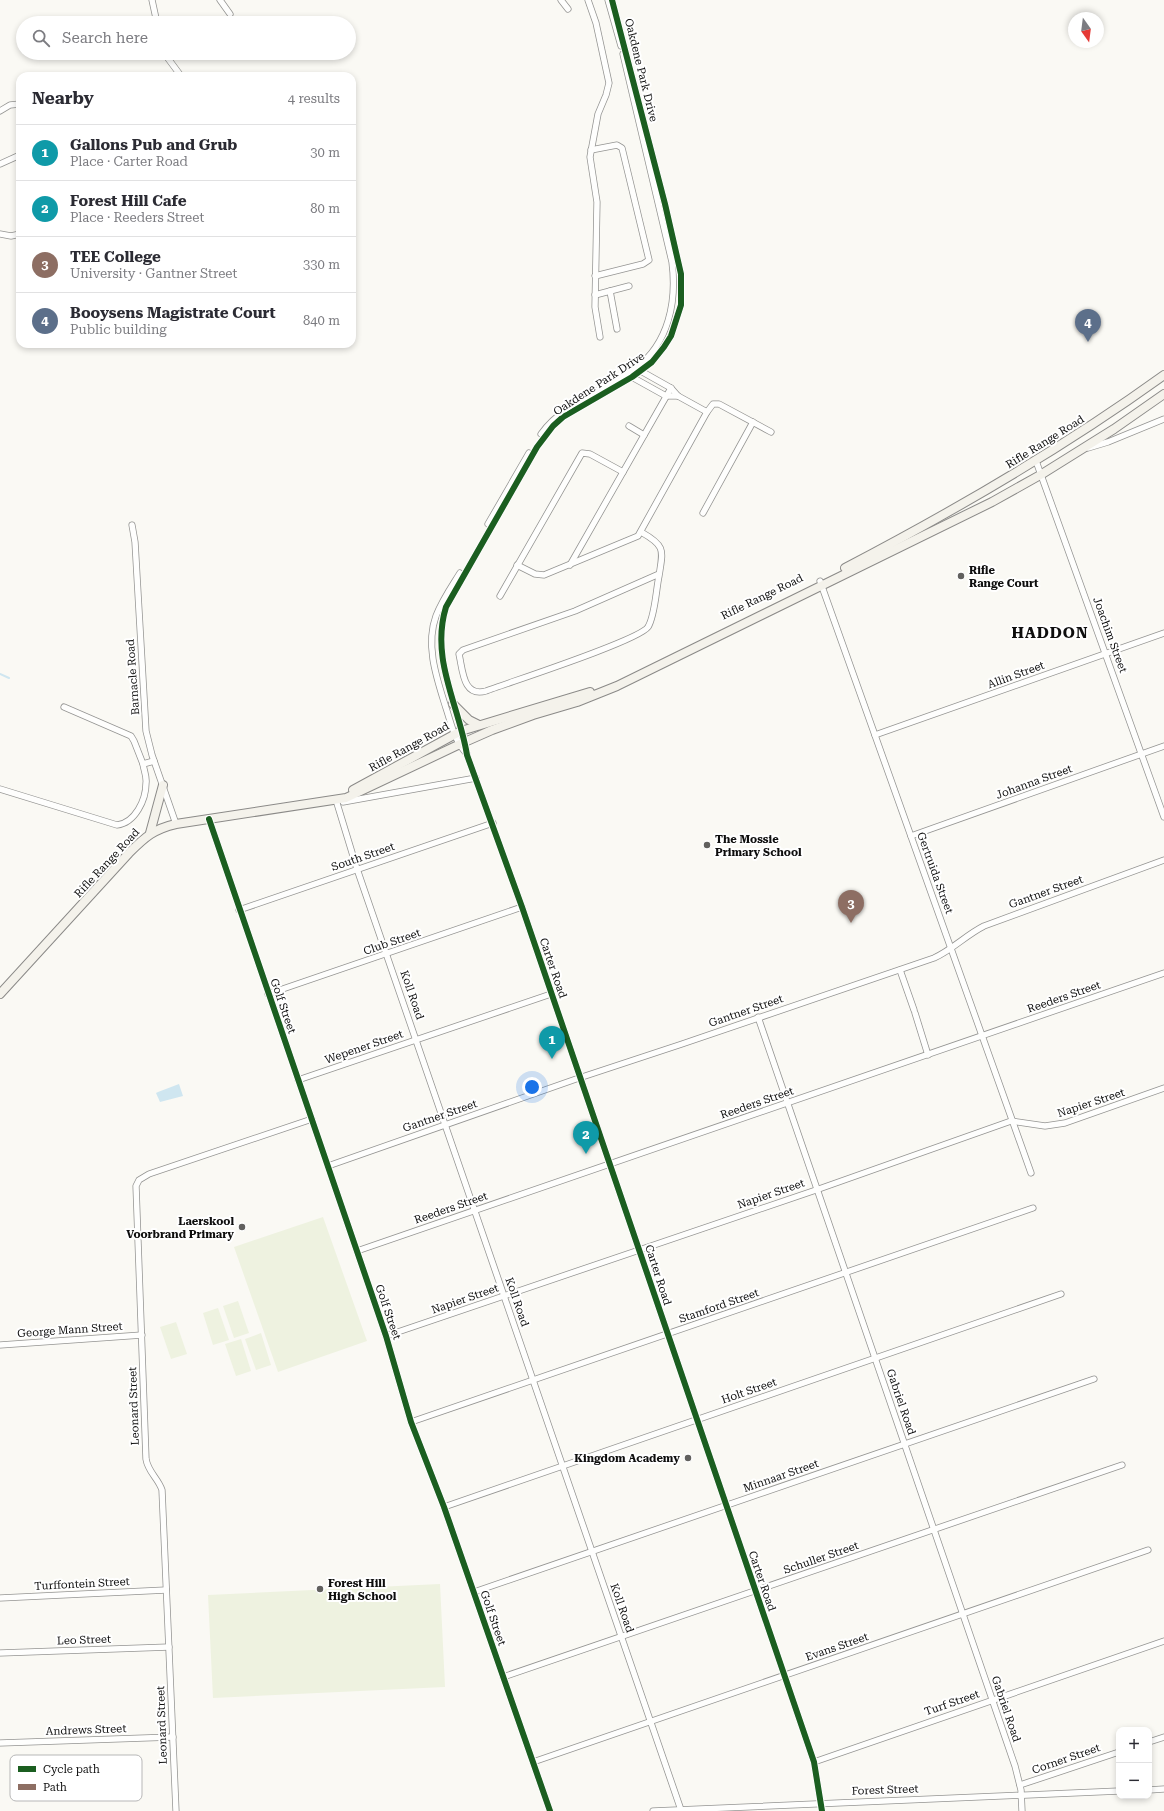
<!DOCTYPE html>
<html lang="en">
<head>
<meta charset="utf-8">
<style>
	body { margin:0; font-family:"Roboto Serif",serif; background:#f2f2f3; color:#2b2b33 }
	.controls { position:absolute; right:12px; bottom:12px; display:grid; overflow:hidden; border-radius:8px; box-shadow:0 2px 6px #0003 }
	.controls button { width:36px; height:36px; display:grid; place-items:center; padding:0; border:0; border-bottom:1px solid #e1e1e2; background:#fff; color:#2b2b33; font:20px sans-serif }
	.compass { position:absolute; left:1068px; top:12px; width:36px; height:36px; border-radius:50%; background:#fff; box-shadow:0 2px 6px #0003; rotate:166deg }
	.you { position:absolute; left:532px; top:1087px; width:14px; height:14px; margin:-10px; border:3px solid #fff; border-radius:50%; background:#1a73e8; box-shadow:0 0 0 6px #1a73e833 }
	.badge { display:grid; place-items:center; width:26px; height:26px; border-radius:50%; background:#61605e; color:#fff; font-size:13px; font-weight:700 }
	.pin { position:absolute; translate:-50% -33px; filter:drop-shadow(0 1px 2px #0008) }
	.pin::after { content:''; position:absolute; top:21px; width:14px; height:12px; background:inherit; clip-path:polygon(0 0,100% 0,50% 100%) }
	.list { margin:0; padding:0; list-style:none }
	h2 { display:flex; justify-content:space-between; align-items:center; height:52px; margin:0; padding:0 16px; font-size:17px }
	h2 small { font-size:13px; font-weight:400; color:#7c7c81 }
	.list li { display:grid; grid-template-columns:26px 1fr auto; gap:12px; align-items:center; box-sizing:border-box; height:56px; padding:0 16px; border-top:1px solid #e1e1e2 }
	.list b { display:block; font-size:15px; white-space:nowrap }
	.list p { margin:0; font-size:13px; white-space:nowrap; color:#7c7c81 }
	.list em { font-size:13px; font-style:normal; color:#7c7c81 }
	.icon { flex:none; width:22px; height:22px; fill:none; stroke:currentColor; stroke-width:2; stroke-linecap:round; stroke-linejoin:round }
	.map { position:relative; flex:none; width:1164px; height:1811px; overflow:hidden }
	.search { position:absolute; background:#fff; box-shadow:0 2px 6px #0003; left:16px; top:16px; width:340px; height:44px; display:flex; align-items:center; gap:10px; box-sizing:border-box; padding:0 14px; border-radius:22px; color:#7c7c81; font-size:15px }
	.panel { position:absolute; background:#fff; box-shadow:0 2px 6px #0003; left:16px; top:72px; width:340px; height:276px; border-radius:12px }
	.map>svg:first-child { display:block }
	.pitch { fill:#eef2e0 }
	.water { fill:#cfe6f0 }
	.lines { fill:none; stroke-linecap:round; stroke-linejoin:round }
	.stream { stroke:#cfe6f0; stroke-width:2 }
	.minor-casing { stroke:#949492; stroke-width:7 }
	.secondary-casing { stroke:#8b8a88; stroke-width:10 }
	.minor { stroke:#fefefd; stroke-width:5.5 }
	.secondary { stroke:#f4f2eb; stroke-width:8 }
	.quiet { stroke:#8d6e63; stroke-width:5; stroke-dasharray:10 5; stroke-linecap:butt }
	.cycleway-casing { stroke:#fff; stroke-width:8 }
	.cycleway { stroke:#1b5e20; stroke-width:6 }
	.poi-dot { fill:#61605e; stroke:#fff; stroke-width:1.5 }
	.labels { text-anchor:middle; dominant-baseline:central; stroke-width:4; stroke-linejoin:round; paint-order:stroke }
	.street-label { font-size:11px; fill:#0e0e0e; stroke:#fff }
	.poi-label { font-size:11px; font-weight:bold; fill:#0e0e0e; stroke:#fff; text-anchor:start }
	.district-label { font-size:15px; font-weight:bold; letter-spacing:1px; fill:#0e0e0e; stroke:#fff }
	.key { fill:#fff; stroke:#b7b7b7; stroke-width:1 }
	.key-label { font-size:11px; fill:#0e0e0e }
</style>
</head>
<body>
<div class="map">
<svg width="1164" height="1811" viewBox="0 0 1164 1811">
	<rect width="100%" height="100%" fill="#faf9f4"/>
	<!-- pitch -->
	<g class="pitch">
		<path d="M323,1217L367,1341L278,1372L234,1247Z"/>
		<path d="M238,1301L249,1333L234,1338L223,1306Z"/>
		<path d="M218,1308L229,1340L213,1345L203,1313Z"/>
		<path d="M176,1322L187,1354L171,1359L160,1327Z"/>
		<path d="M261,1333L271,1365L256,1370L245,1339Z"/>
		<path d="M241,1339L251,1371L236,1376L225,1344Z"/>
		<path d="M440,1584L445,1687L213,1698L208,1595Z"/>
	</g>
	<!-- water -->
	<path class="water" d="M179,1084L183,1096L160,1102L156,1093L158,1092Z"/>
	<g class="lines">
		<!-- stream -->
		<path class="stream" d="M0,674L9,678"/>
		<defs>
			<g id="minor">
				<path d="M152,0L157,23"/>
				<path d="M220,0L230,14"/>
				<path d="M561,0L568,9"/>
				<path d="M588,0L596,23L609,83L606,95L598,114L590,157L597,202L595,307L600,337"/>
				<path d="M608,0L621,46"/>
				<path d="M612,0L665,204L681,274V305L671,336L664,347L652,362L632,377L563,417L553,426L537,447L446,607C430,659 459,705 467,755L522,907L814,1762L822,1811"/>
				<path d="M125,23L134,20L144,23"/>
				<path d="M164,53L181,76"/>
				<path d="M0,111L10,105L20,104"/>
				<path d="M591,150L617,145L622,148L649,260L643,264L595,276"/>
				<path d="M0,164L20,155"/>
				<path d="M0,234L11,236L20,234"/>
				<path d="M610,291L617,329"/>
				<path d="M595,295L629,286"/>
				<path d="M639,370L671,388L678,396L707,412"/>
				<path d="M630,376L666,396H678"/>
				<path d="M629,426L644,435"/>
				<path d="M541,434C565,401 605,391 636,368C669,343 677,301 672,262L623,54"/>
				<path d="M1088,448L1108,442L1164,419"/>
				<path d="M1036,461L1164,817"/>
				<path d="M703,513L753,422"/>
				<path d="M488,524L529,453"/>
				<path d="M132,525L135,542L146,731L152,755L176,824"/>
				<path d="M641,532C666,546 663,550 659,576C656,590 655,616 648,627C638,641 510,682 486,691C465,697 463,675 460,659L459,654L463,650L575,611L659,574"/>
				<path d="M517,565L535,574L544,575L638,536L707,412L713,404H719L771,432"/>
				<path d="M570,565L671,388"/>
				<path d="M460,573C452,586 442,600 436,616C425,646 437,679 446,708C452,726 454,740 467,754"/>
				<path d="M820,581L1031,1173"/>
				<path d="M500,596L582,453L590,454L623,472"/>
				<path d="M64,707L131,736L134,741L143,764"/>
				<path d="M875,735L1164,633"/>
				<path d="M0,789L117,825C135,823 146,800 146,783C147,777 144,771 143,764L154,761"/>
				<path d="M336,800L357,869L681,1810"/>
				<path d="M343,802L476,778"/>
				<path d="M209,819L386,1336L411,1422L444,1507L550,1811"/>
				<path d="M911,836L1164,746"/>
				<path d="M239,910L493,823"/>
				<path d="M900,970L914,1010"/>
				<path d="M268,994L522,907"/>
				<path d="M915,1013L928,1055"/>
				<path d="M758,1017L1015,1766L1021,1790L1022,1811"/>
				<path d="M298,1080L551,994"/>
				<path d="M328,1166L579,1078L682,1044L934,958C952,950 966,935 984,926L1164,860"/>
				<path d="M357,1251L1164,973"/>
				<path d="M386,1336L816,1190L1011,1121L1045,1126L1065,1123L1164,1088"/>
				<path d="M0,1345L142,1335"/>
				<path d="M411,1422L1033,1208"/>
				<path d="M444,1507L1061,1294"/>
				<path d="M474,1592L1094,1379"/>
				<path d="M0,1598L166,1590"/>
				<path d="M0,1653L169,1647"/>
				<path d="M503,1677L1122,1465"/>
				<path d="M1149,1742L1164,1737"/>
				<path d="M0,1743L173,1737"/>
				<path d="M533,1762L1148,1550"/>
				<path d="M814,1762L1164,1641"/>
				<path d="M1020,1785L1119,1752"/>
				<path d="M1149,1790L1164,1789"/>
				<path d="M176,1811L162,1490C158,1478 148,1472 146,1459L136,1186L139,1180L149,1174L312,1119"/>
				<path d="M653,1811L1119,1791"/>
			</g>
			<g id="secondary">
				<path d="M845,568C956,510 1063,448 1164,375"/>
				<path d="M453,704L469,720L479,725"/>
				<path d="M353,790L461,731L590,692"/>
				<path d="M150,833L163,785"/>
				<path d="M0,994L129,853C145,837 154,829 176,824L346,798L458,745L492,730L533,715L577,702L617,686L992,502L1042,474L1114,429L1164,394"/>
			</g>
		</defs>
		<!-- minor casing -->
		<use href="#minor" class="minor-casing"/>
		<!-- secondary casing -->
		<use href="#secondary" class="secondary-casing"/>
		<!-- minor -->
		<use href="#minor" class="minor"/>
		<!-- secondary -->
		<use href="#secondary" class="secondary"/>
		<!-- quiet -->
		<path class="quiet" d="M125,23L134,20L144,23"/>
		<defs>
			<g id="cycleway">
				<path d="M612,0L665,204L681,274V305L671,336L664,347L652,362L632,377L563,417L553,426L537,447L446,607C430,659 459,705 467,755L522,907L814,1762L822,1811"/>
				<path d="M209,819L386,1336L411,1422L444,1507L550,1811"/>
			</g>
		</defs>
		<!-- cycleway casing -->
		<use href="#cycleway" class="cycleway-casing"/>
		<!-- cycleway -->
		<use href="#cycleway" class="cycleway"/>
	</g>
	<!-- markers -->
	<g class="poi-dot">
		<circle cx="961" cy="576" r="4"/>
		<circle cx="707" cy="845" r="4"/>
		<circle cx="242" cy="1227" r="4"/>
		<circle cx="688" cy="1458" r="4"/>
		<circle cx="320" cy="1589" r="4"/>
	</g>
	<g class="labels">
		<!-- street labels -->
		<g class="street-label">
			<text transform="translate(641 70) rotate(76)">Oakdene Park Drive</text>
			<text transform="translate(599 384) rotate(-33)">Oakdene Park Drive</text>
			<text transform="translate(1045 442) rotate(-32)">Rifle Range Road</text>
			<text transform="translate(762 597) rotate(-26)">Rifle Range Road</text>
			<text transform="translate(1110 635) rotate(70)">Joachim Street</text>
			<text transform="translate(1016 675) rotate(-20)">Allin Street</text>
			<text transform="translate(133 677) rotate(-94)">Barnacle Road</text>
			<text transform="translate(409 747) rotate(-29)">Rifle Range Road</text>
			<text transform="translate(1034 782) rotate(-20)">Johanna Street</text>
			<text transform="translate(363 857) rotate(-19)">South Street</text>
			<text transform="translate(107 863) rotate(-47)">Rifle Range Road</text>
			<text transform="translate(935 873) rotate(70)">Gertruida Street</text>
			<text transform="translate(1046 892) rotate(-20)">Gantner Street</text>
			<text transform="translate(392 942) rotate(-19)">Club Street</text>
			<text transform="translate(553 968) rotate(71)">Carter Road</text>
			<text transform="translate(412 995) rotate(71)">Koll Road</text>
			<text transform="translate(1064 997) rotate(-19)">Reeders Street</text>
			<text transform="translate(283 1006) rotate(71)">Golf Street</text>
			<text transform="translate(746 1011) rotate(-19)">Gantner Street</text>
			<text transform="translate(364 1047) rotate(-19)">Wepener Street</text>
			<text transform="translate(757 1103) rotate(-19)">Reeders Street</text>
			<text transform="translate(1091 1103) rotate(-18)">Napier Street</text>
			<text transform="translate(440 1116) rotate(-19)">Gantner Street</text>
			<text transform="translate(771 1194) rotate(-19)">Napier Street</text>
			<text transform="translate(451 1208) rotate(-19)">Reeders Street</text>
			<text transform="translate(658 1275) rotate(72)">Carter Road</text>
			<text transform="translate(465 1299) rotate(-19)">Napier Street</text>
			<text transform="translate(517 1302) rotate(71)">Koll Road</text>
			<text transform="translate(719 1306) rotate(-19)">Stamford Street</text>
			<text transform="translate(388 1312) rotate(71)">Golf Street</text>
			<text transform="translate(70 1330) rotate(-4)">George Mann Street</text>
			<text transform="translate(749 1391) rotate(-19)">Holt Street</text>
			<text transform="translate(901 1402) rotate(71)">Gabriel Road</text>
			<text transform="translate(134 1406) rotate(-92)">Leonard Street</text>
			<text transform="translate(781 1476) rotate(-19)">Minnaar Street</text>
			<text transform="translate(821 1558) rotate(-19)">Schuller Street</text>
			<text transform="translate(762 1581) rotate(71)">Carter Road</text>
			<text transform="translate(82 1584) rotate(-3)">Turffontein Street</text>
			<text transform="translate(622 1608) rotate(71)">Koll Road</text>
			<text transform="translate(493 1618) rotate(71)">Golf Street</text>
			<text transform="translate(84 1640) rotate(-2)">Leo Street</text>
			<text transform="translate(837 1647) rotate(-19)">Evans Street</text>
			<text transform="translate(952 1703) rotate(-19)">Turf Street</text>
			<text transform="translate(1006 1709) rotate(71)">Gabriel Road</text>
			<text transform="translate(162 1725) rotate(-92)">Leonard Street</text>
			<text transform="translate(86 1730) rotate(-2)">Andrews Street</text>
			<text transform="translate(1066 1759) rotate(-19)">Corner Street</text>
			<text transform="translate(885 1790) rotate(-2)">Forest Street</text>
		</g>
		<!-- poi labels -->
		<g class="poi-label">
			<text x="969" y="570">Rifle<tspan x="969" dy="13">Range Court</tspan></text>
			<text x="715" y="839">The Mossie<tspan x="715" dy="13">Primary School</tspan></text>
			<text x="234" y="1221" text-anchor="end">Laerskool<tspan x="234" dy="13">Voorbrand Primary</tspan></text>
			<text x="680" y="1458" text-anchor="end">Kingdom Academy</text>
			<text x="328" y="1583">Forest Hill<tspan x="328" dy="13">High School</tspan></text>
		</g>
		<!-- district labels -->
		<g class="district-label">
			<text x="1050" y="633">HADDON</text>
		</g>
	</g>
	<!-- legend -->
	<rect x="10" y="1755" width="132" height="46" rx="6" class="key"/>
	<rect x="18" y="1766" width="18" height="6" fill="#1b5e20"/>
	<rect x="18" y="1784" width="18" height="6" fill="#8d6e63"/>
	<g class="key-label">
		<text x="43" y="1773">Cycle path</text>
		<text x="43" y="1791">Path</text>
	</g>
</svg>
<div class="controls">
<button>+</button>
<button>−</button>
</div>
<svg class="compass" viewBox="-18 -18 36 36"><path d="M0-13l5 13h-10z" fill="#e53935"/><path d="M0 13l5-13h-10z" fill="#7c7c81"/></svg>
<div class="you"></div>
<div class="pin badge" style="left:552px;top:1059px;background:#0f9aa8">1</div>
<div class="pin badge" style="left:586px;top:1154px;background:#0f9aa8">2</div>
<div class="pin badge" style="left:851px;top:923px;background:#8d6e63">3</div>
<div class="pin badge" style="left:1088px;top:342px;background:#5c6f8a">4</div>
<div class="search"><svg class="icon" aria-label="search" viewBox="0 0 24 24"><circle cx="10" cy="10" r="6"/><path d="M15 15l6 6"/></svg>Search here</div>
<section class="panel">
<h2>Nearby<small>4 results</small></h2>
<ul class="list">
<li><span class="badge" style="background:#0f9aa8">1</span><div><b>Gallons Pub and Grub</b><p>Place · Carter Road</p></div><em>30 m</em></li>
<li><span class="badge" style="background:#0f9aa8">2</span><div><b>Forest Hill Cafe</b><p>Place · Reeders Street</p></div><em>80 m</em></li>
<li><span class="badge" style="background:#8d6e63">3</span><div><b>TEE College</b><p>University · Gantner Street</p></div><em>330 m</em></li>
<li><span class="badge" style="background:#5c6f8a">4</span><div><b>Booysens Magistrate Court</b><p>Public building</p></div><em>840 m</em></li>
</ul>
</section>
</div>
</body>
</html>
